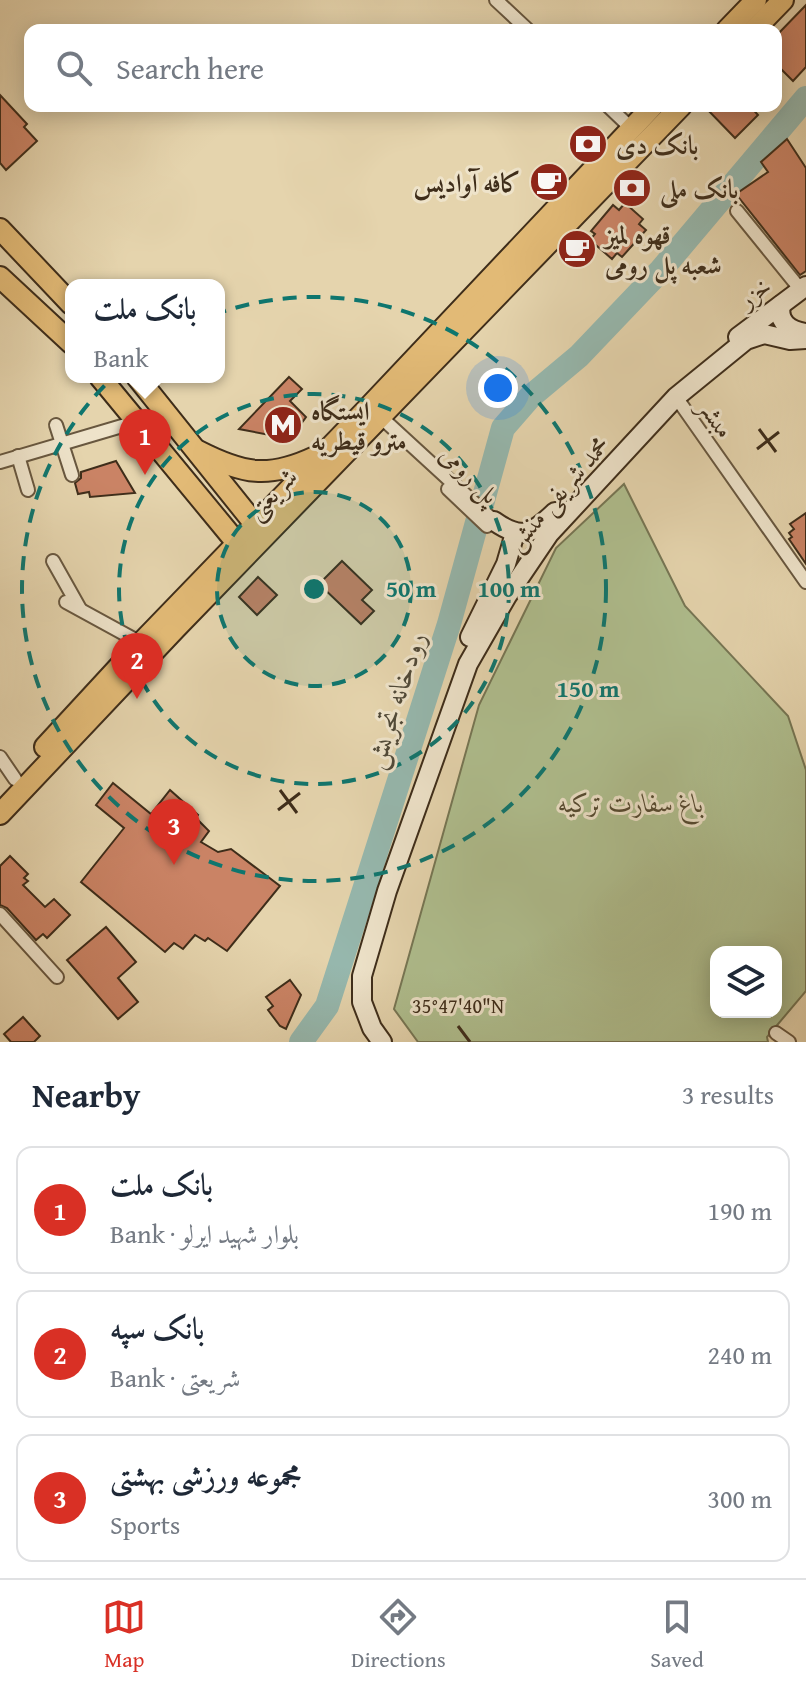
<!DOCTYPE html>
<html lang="en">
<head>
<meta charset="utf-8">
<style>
	body { margin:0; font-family:"Gentium Book Plus",Amiri,serif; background:#f6f6f7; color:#1f2937 }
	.controls { position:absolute; right:24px; bottom:24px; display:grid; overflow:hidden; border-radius:16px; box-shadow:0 4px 20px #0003 }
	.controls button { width:72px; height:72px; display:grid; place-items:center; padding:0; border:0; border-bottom:2px solid #e0e1e3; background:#fff; color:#1f2937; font:40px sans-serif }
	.you { position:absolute; left:498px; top:388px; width:28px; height:28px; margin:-20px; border:6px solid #fff; border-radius:50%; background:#1a73e8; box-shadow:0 0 0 12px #1a73e833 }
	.badge { display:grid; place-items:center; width:52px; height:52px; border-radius:50%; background:#d93025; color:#fff; font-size:26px; font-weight:700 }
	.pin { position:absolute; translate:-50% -66px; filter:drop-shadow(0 2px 4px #0008) }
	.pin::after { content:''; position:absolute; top:42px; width:28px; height:24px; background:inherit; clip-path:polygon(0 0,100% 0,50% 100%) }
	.popup { position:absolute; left:65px; top:279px; width:160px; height:104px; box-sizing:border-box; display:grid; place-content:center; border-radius:16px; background:#fff; filter:drop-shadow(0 2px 6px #0005); font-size:26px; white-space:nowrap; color:#747a83 }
	.popup b { font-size:30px; color:#1f2937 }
	.popup::after { content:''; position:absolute; left:50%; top:100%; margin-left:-16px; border:16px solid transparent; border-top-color:#fff }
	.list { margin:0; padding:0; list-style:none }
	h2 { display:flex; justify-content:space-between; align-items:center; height:104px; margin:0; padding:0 32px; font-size:34px }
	h2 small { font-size:26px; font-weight:400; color:#747a83 }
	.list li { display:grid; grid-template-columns:52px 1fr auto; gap:24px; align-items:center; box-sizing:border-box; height:128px; margin:0 16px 16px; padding:0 16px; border:2px solid #e0e1e3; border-radius:16px }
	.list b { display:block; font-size:30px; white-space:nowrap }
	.list p { margin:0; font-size:26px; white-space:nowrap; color:#747a83 }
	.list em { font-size:26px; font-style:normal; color:#747a83 }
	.icon { flex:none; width:44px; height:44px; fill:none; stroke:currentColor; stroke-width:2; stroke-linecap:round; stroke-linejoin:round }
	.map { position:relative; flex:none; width:806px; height:1042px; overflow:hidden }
	.search { position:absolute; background:#fff; box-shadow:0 4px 20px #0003; left:24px; right:24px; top:24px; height:88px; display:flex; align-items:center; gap:20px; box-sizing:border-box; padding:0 28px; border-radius:16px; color:#747a83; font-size:30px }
	.sheet { height:536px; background:#fff }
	nav { display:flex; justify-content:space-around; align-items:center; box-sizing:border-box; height:112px; border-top:2px solid #e0e1e3; background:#fff; font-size:22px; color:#747a83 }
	nav a { display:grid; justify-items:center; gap:4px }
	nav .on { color:#d93025 }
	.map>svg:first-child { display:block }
	.green { fill:#afbe8e; stroke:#767654; stroke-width:2; fill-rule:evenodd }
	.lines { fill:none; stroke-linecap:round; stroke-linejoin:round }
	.river { stroke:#96b8ae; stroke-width:24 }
	.building { fill:#ca8365; stroke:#3e2d1a; stroke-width:2 }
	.street-casing { stroke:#68573f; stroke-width:16 }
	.secondary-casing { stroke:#3e2d1a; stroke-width:22 }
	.primary-casing { stroke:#3e2d1a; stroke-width:24 }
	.street { stroke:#eee3ca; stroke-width:12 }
	.secondary { stroke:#eee3ca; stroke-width:18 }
	.primary { stroke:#e2ba76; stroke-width:20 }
	.ticks { fill:none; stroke:#3e2d1a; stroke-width:3 }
	.ring { fill:none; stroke:#0f766e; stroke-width:4; stroke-dasharray:14 10 }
	.labels { text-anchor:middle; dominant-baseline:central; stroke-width:6; stroke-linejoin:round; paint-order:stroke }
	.poi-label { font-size:26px; font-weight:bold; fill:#3e2d1a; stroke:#eee3ca; text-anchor:start }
	.street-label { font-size:26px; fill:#3e2d1a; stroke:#eee3ca }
	.park-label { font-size:26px; font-style:italic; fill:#554a31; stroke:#eee3ca }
	.water-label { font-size:28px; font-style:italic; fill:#504938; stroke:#eee3ca }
	.ticks-label { font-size:20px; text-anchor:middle; fill:#3e2d1a; stroke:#eee3ca; stroke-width:6; stroke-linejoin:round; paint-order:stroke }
	.centre { fill:#0f766e; stroke:#eee3ca; stroke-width:4 }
	.ring-label { font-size:24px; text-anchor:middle; font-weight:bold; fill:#0f766e; stroke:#eee3ca; stroke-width:6; stroke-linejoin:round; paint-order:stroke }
</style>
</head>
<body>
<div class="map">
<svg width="806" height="1042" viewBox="0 0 806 1042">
	<rect width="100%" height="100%" fill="#e5d4ad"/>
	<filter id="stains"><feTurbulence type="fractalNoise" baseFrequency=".0025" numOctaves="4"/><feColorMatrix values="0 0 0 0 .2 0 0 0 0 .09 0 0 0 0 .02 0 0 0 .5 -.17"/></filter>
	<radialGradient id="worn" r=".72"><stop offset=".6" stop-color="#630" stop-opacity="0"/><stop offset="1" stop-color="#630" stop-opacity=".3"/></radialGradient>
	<!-- green -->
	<path class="green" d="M624,484L685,606L788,716L806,770V991L767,1037L768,1042H418L394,1009L479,705L556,548ZM716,952H776V1012H716Z"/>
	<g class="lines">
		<!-- river -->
		<path class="river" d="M301,1042L327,1006L449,624L503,428L530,397L579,356L661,270L806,98"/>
	</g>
	<!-- building -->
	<g class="building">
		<path d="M806,5V67L793,81L776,64V36Z"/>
		<path d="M0,95L27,124L24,127L37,141L6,170L0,163Z"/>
		<path d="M704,106H750L758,115L735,138Z"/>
		<path d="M787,139L806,168V271L800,275L736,194L768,172L761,162Z"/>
		<path d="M625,203L643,219L639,224L646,230L622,257L617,253L612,259L590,240L595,234L591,231L613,205L619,210Z"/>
		<path d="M289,377L302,389L290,401L306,417L301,424L275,436L239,429Z"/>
		<path d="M116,461L135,493L90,497L89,492L78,494L75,483L81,478V472Z"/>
		<path d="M806,513V564L789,539L792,537L789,533L794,529L790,524Z"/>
		<path d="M342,561L372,590L362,600L374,611L361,624L319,584Z"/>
		<path d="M258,577L277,595L257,615L239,597Z"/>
		<path d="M113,783L151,814L170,790L198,815L196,818L209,831L201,842L218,852L231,849L280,886L227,951L208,938L205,941L195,935L183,949L174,943L165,952L81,882L124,828L96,805Z"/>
		<path d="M10,856L28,874L24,878L28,881L23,885L45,907L54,899L70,915L47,938L43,934L36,940L7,908L0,905V866Z"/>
		<path d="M106,927L136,962L118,978L138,1002L118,1019L67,960Z"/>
		<path d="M290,980L301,995L286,1029L280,1026L268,1010L273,1006L266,997Z"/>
		<path d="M23,1017L40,1036L34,1042H11L4,1034Z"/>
	</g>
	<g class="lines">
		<defs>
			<g id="street">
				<path d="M496,0L528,30"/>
				<path d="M608,106L632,129"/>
				<path d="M737,211L801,290"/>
				<path d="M676,397L806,582"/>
				<path d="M378,419L384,420L494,521"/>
				<path d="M56,425L72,475"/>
				<path d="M18,456L28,490"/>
				<path d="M0,462L139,421"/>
				<path d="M448,489L487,526"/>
				<path d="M53,561L80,609"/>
				<path d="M66,602L141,643"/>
				<path d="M0,757L15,779"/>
				<path d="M0,914L57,977"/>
				<path d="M776,1033L789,1042"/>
			</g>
			<g id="secondary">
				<path d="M781,305C777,322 790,331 806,333"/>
				<path d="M738,337L806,286"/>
				<path d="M494,521C522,541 532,534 555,512"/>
				<path d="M470,637L506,564L515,533"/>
				<path d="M382,1042L372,1028L362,1002V976L387,891L468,664L507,596L549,534L676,397L746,340L764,334L790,340L806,339"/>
			</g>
			<g id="primary">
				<path d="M727,30L756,0"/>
				<path d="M754,30L783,0"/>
				<path d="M0,229L71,304"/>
				<path d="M0,277L71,343"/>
				<path d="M100,377L232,537L246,552"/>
				<path d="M137,377L262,533"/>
				<path d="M198,451C243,474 268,479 315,457"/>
				<path d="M45,747L141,643L367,409L653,106"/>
				<path d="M0,814L175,629L681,106"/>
			</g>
		</defs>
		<!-- street casing -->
		<use href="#street" class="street-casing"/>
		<!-- secondary casing -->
		<use href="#secondary" class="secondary-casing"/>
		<!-- primary casing -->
		<use href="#primary" class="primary-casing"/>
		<!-- street -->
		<use href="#street" class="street"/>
		<!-- secondary -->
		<use href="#secondary" class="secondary"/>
		<!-- primary -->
		<use href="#primary" class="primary"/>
	</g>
	<!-- ticks -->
	<path class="ticks" d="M759,429L776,452M757,449L779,432M280,790L297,813M278,810L300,793M458,1026L470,1042"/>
	<!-- distance rings -->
	<circle cx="314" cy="589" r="97" fill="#0f766e" fill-opacity=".12"/>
	<g class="ring">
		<circle cx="314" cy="589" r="97"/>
		<circle cx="314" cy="589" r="195"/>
		<circle cx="314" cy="589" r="292"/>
	</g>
	<!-- icons -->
	<defs>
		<symbol id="bank-disc" viewBox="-11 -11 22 22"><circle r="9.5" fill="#8f2418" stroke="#eee3ca"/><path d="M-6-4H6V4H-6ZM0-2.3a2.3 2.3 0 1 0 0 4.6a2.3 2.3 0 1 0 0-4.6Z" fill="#fff"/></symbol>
		<symbol id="cafe-disc" viewBox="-11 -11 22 22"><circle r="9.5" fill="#8f2418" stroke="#eee3ca"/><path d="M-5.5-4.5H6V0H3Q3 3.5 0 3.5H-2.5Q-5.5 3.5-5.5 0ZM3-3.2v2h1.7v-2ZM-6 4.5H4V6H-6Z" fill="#fff"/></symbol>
		<symbol id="metro-disc" viewBox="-11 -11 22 22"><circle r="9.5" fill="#8f2418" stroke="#eee3ca"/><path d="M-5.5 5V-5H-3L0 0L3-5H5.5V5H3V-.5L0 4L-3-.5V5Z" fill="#fff"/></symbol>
	</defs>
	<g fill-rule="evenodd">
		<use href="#bank-disc" x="566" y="122" width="44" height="44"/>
		<use href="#cafe-disc" x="527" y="160" width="44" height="44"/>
		<use href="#bank-disc" x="610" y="166" width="44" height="44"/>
		<use href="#cafe-disc" x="555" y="227" width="44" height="44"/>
		<use href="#metro-disc" x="261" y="403" width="44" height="44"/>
	</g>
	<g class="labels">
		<!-- poi labels -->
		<g class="poi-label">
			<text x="616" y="144">بانک دی</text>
			<text x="521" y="182" text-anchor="end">کافه آوادیس</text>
			<text x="660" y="188">بانک ملی</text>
			<text x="605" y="234">قهوه لمیز<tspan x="605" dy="30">شعبه پل رومی</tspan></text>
			<text x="311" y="410">ایستگاه<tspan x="311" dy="30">مترو قیطریه</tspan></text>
		</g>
		<!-- street labels -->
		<g class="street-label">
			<text transform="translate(754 292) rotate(-37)">خزر</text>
			<text transform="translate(717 418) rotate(55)">مبشر</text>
			<text transform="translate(470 474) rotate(44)">پل رومی</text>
			<text transform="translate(271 493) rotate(-46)">شریعتی</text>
			<text transform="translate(557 493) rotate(-49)">محمد شریفی منش</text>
		</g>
		<!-- park labels -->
		<g class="park-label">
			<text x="631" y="802">باغ سفارت ترکیه</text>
		</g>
		<!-- water labels -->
		<g class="water-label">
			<text transform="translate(394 700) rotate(-72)">رودخانه تجریش</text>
		</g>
	</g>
	<g class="ticks-label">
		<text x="458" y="1013">35°47'40"N</text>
	</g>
	<circle cx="314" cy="589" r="12" class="centre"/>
	<g class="ring-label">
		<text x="411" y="597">50 m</text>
		<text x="509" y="597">100 m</text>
		<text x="588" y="697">150 m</text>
	</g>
	<rect width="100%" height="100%" filter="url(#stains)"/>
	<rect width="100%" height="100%" fill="url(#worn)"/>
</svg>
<div class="controls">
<button><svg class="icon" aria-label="layers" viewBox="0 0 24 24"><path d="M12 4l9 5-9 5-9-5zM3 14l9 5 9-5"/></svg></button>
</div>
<div class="you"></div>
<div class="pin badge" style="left:145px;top:475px">1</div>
<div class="popup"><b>بانک ملت</b>Bank</div>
<div class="pin badge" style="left:137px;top:699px">2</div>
<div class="pin badge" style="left:174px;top:865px">3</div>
<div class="search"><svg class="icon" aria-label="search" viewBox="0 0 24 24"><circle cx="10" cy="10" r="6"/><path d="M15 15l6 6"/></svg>Search here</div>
</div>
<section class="sheet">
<h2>Nearby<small>3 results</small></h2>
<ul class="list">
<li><span class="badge">1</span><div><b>بانک ملت</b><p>Bank · بلوار شهید ایرلو</p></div><em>190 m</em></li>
<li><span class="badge">2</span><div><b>بانک سپه</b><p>Bank · شریعتی</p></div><em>240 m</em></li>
<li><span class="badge">3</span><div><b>مجموعه ورزشی بهشتی</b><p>Sports</p></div><em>300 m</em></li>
</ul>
</section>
<nav>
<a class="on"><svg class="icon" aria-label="map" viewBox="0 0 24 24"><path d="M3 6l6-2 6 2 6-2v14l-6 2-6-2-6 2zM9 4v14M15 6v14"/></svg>Map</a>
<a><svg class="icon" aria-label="directions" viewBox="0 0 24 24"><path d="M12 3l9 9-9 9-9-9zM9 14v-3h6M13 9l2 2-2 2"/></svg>Directions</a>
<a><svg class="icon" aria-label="saved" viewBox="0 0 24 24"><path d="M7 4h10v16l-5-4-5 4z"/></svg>Saved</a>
</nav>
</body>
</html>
